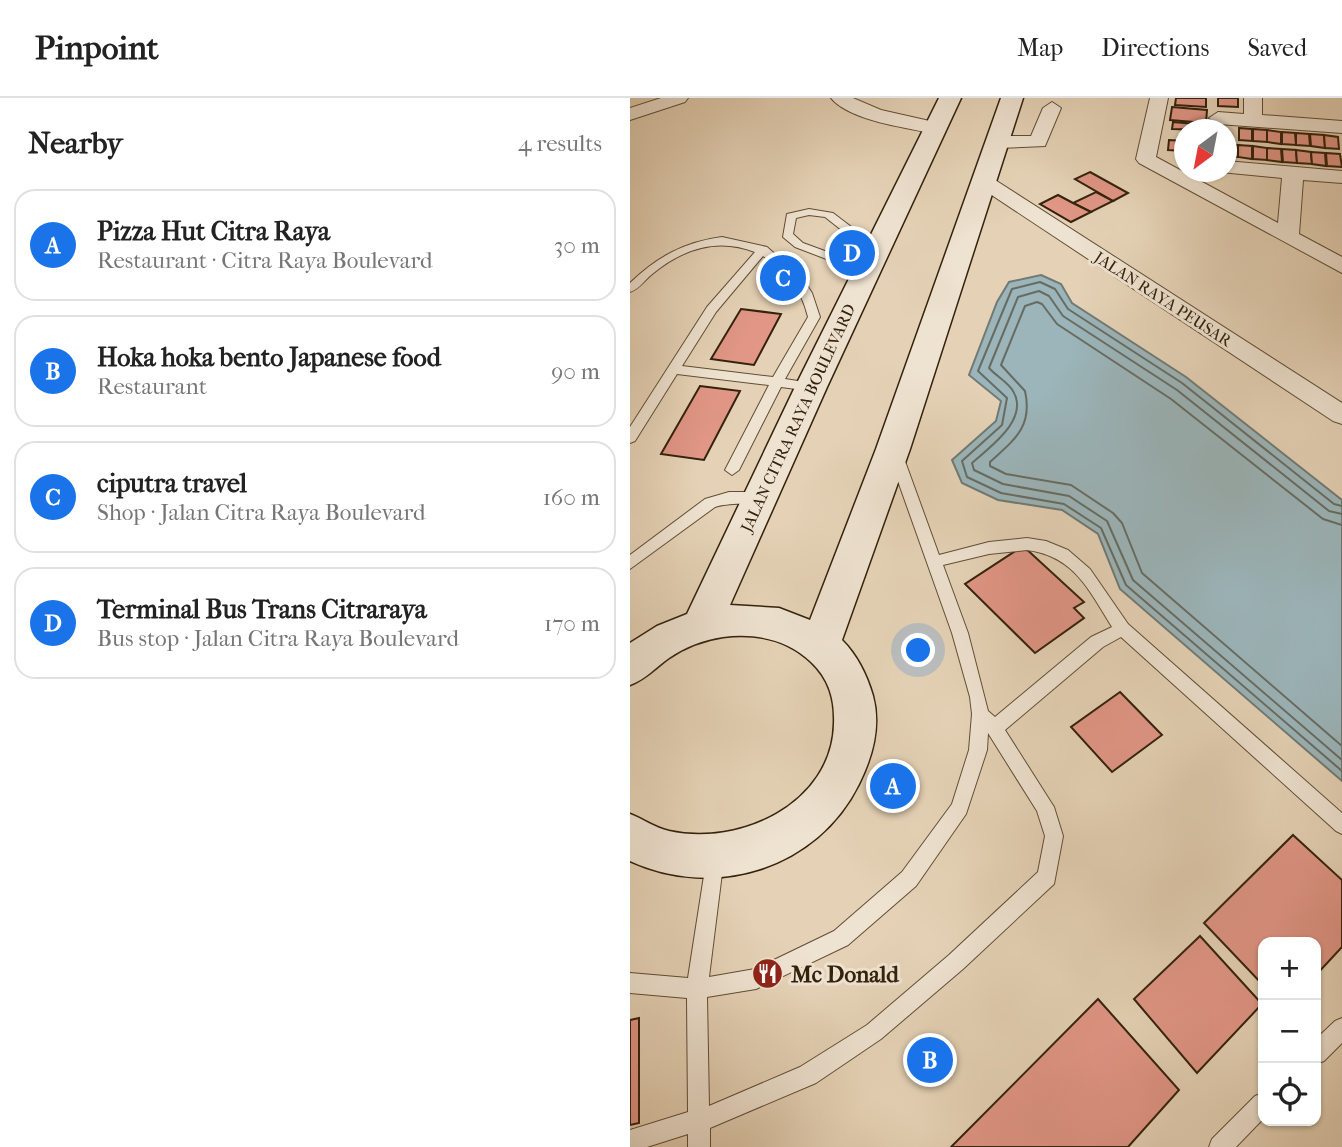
<!DOCTYPE html>
<html lang="en">
<head>
<meta charset="utf-8">
<style>
	body { margin:0; font-family:"IM FELL French Canon",serif; background:#f2f2f2; color:#222 }
	.controls { position:absolute; right:21px; bottom:21px; display:grid; overflow:hidden; border-radius:14px; box-shadow:0 2px 5px #0004 }
	.controls button { width:63px; height:63px; display:grid; place-items:center; padding:0; border:0; border-bottom:2px solid #e0e0e0; background:#fff; color:#222; font:35px sans-serif }
	.compass { position:absolute; left:544px; top:21px; width:63px; height:63px; border-radius:50%; background:#fff; box-shadow:0 2px 5px #0004; rotate:212deg }
	.you { position:absolute; left:289px; top:553px; width:24px; height:24px; margin:-18px; border:5px solid #fff; border-radius:50%; background:#1a73e8; box-shadow:0 0 0 10px #1a73e833 }
	.badge { display:grid; place-items:center; width:46px; height:46px; border-radius:50%; background:#1a73e8; color:#fff; font-size:23px; font-weight:700 }
	.pin { position:absolute; translate:-50% -50%; border:4px solid #fff; box-shadow:0 2px 7px #0006 }
	.list { margin:0; padding:0; list-style:none }
	h2 { display:flex; justify-content:space-between; align-items:center; height:91px; margin:0; padding:0 28px; font-size:30px }
	h2 small { font-size:23px; font-weight:400; color:#767676 }
	.list li { display:grid; grid-template-columns:46px 1fr auto; gap:21px; align-items:center; box-sizing:border-box; height:112px; margin:0 14px 14px; padding:0 14px; border:2px solid #e0e0e0; border-radius:21px }
	.list b { display:block; font-size:26px; white-space:nowrap }
	.list p { margin:0; font-size:23px; white-space:nowrap; color:#767676 }
	.list em { font-size:23px; font-style:normal; color:#767676 }
	.icon { flex:none; width:38px; height:38px; fill:none; stroke:currentColor; stroke-width:2; stroke-linecap:round; stroke-linejoin:round }
	.map { position:relative; flex:none; width:712px; height:1049px; overflow:hidden }
	header { display:flex; align-items:center; gap:42px; box-sizing:border-box; height:98px; padding:0 35px; background:#fff; border-bottom:2px solid #e0e0e0 }
	header strong { font-size:33px }
	nav { display:flex; gap:38px; margin-inline-start:auto; font-size:24px }
	main { display:flex }
	aside { flex:1; background:#fff }
	.map>svg:first-child { display:block }
	.water { fill:#9bb5ba; stroke:#717a74; stroke-width:2 }
	.lines { fill:none; stroke-linecap:round; stroke-linejoin:round }
	.shore { stroke:#676c63; stroke-width:2 }
	.building { fill:#e19686; stroke:#33220c; stroke-width:2 }
	.lane-casing { stroke:#604e36; stroke-width:2 }
	.street-casing { stroke:#604e36; stroke-width:2 }
	.secondary-casing { stroke:#33220c; stroke-width:3 }
	.lane { fill:#eee2d0; fill-rule:evenodd }
	.street { fill:#eee2d0; fill-rule:evenodd }
	.secondary { fill:#eee2d0; fill-rule:evenodd }
	.labels { text-anchor:middle; dominant-baseline:central; stroke-width:6; stroke-linejoin:round; paint-order:stroke }
	.far-street-label { font-size:16px; fill:#33220c; stroke:#eee2d0 }
	.near-poi-label { font-size:23px; font-weight:bold; fill:#33220c; stroke:#eee2d0; text-anchor:start }
</style>
</head>
<body>
<header>
<strong>Pinpoint</strong>
<nav><a>Map</a><a>Directions</a><a>Saved</a></nav>
</header>
<main>
<aside>
<h2>Nearby<small>4 results</small></h2>
<ul class="list">
<li><span class="badge">A</span><div><b>Pizza Hut Citra Raya</b><p>Restaurant · Citra Raya Boulevard</p></div><em>30 m</em></li>
<li><span class="badge">B</span><div><b>Hoka hoka bento Japanese food</b><p>Restaurant</p></div><em>90 m</em></li>
<li><span class="badge">C</span><div><b>ciputra travel</b><p>Shop · Jalan Citra Raya Boulevard</p></div><em>160 m</em></li>
<li><span class="badge">D</span><div><b>Terminal Bus Trans Citraraya</b><p>Bus stop · Jalan Citra Raya Boulevard</p></div><em>170 m</em></li>
</ul>
</aside>
<div class="map">
<svg width="712" height="1049" viewBox="0 0 712 1049">
	<rect width="100%" height="100%" fill="#e5d2b6"/>
	<filter id="stains"><feTurbulence type="fractalNoise" baseFrequency=".00286" numOctaves="4"/><feColorMatrix values="0 0 0 0 .2 0 0 0 0 .09 0 0 0 0 .02 0 0 0 .5 -.17"/></filter>
	<radialGradient id="worn" r=".72"><stop offset=".6" stop-color="#630" stop-opacity="0"/><stop offset="1" stop-color="#630" stop-opacity=".3"/></radialGradient>
	<!-- water -->
	<path class="water" d="M411,177L431,186L442,205L556,279L712,402V683L490,491L468,436L432,412L368,402L332,385L322,362L366,323L371,303L339,277L367,204L379,184Z"/>
	<g class="lines">
		<!-- shore -->
		<g class="shore">
			<path d="M712,408L704,406L552,285L438,211L425,191L410,184L382,191L348,273L377,300L372,327L332,363L337,379L371,395L434,406L471,430L496,487L712,673"/>
			<path d="M712,416L699,413L547,292L433,218L419,198L409,193L388,199L359,270C366,278 378,284 383,293C400,321 360,349 342,365L344,372L373,386L439,398L477,423L503,482L712,662"/>
			<path d="M712,427L693,421L541,301L427,226L412,206L407,204L395,208L371,267L395,293C403,329 384,342 360,364V368L376,376L441,387L483,415L492,425L512,475L712,648"/>
		</g>
	</g>
	<!-- building -->
	<g class="building">
		<path d="M546,0H576V9L545,7Z"/>
		<path d="M588,0H608V9L588,8Z"/>
		<path d="M542,9L577,12L576,25L540,22Z"/>
		<path d="M543,24L577,27L576,32L542,31Z"/>
		<path d="M609,30L622,31V43L609,42Z"/>
		<path d="M623,31L637,32V44L623,43Z"/>
		<path d="M637,32L651,34V46L637,44Z"/>
		<path d="M652,34L665,35L666,47L652,46Z"/>
		<path d="M666,35L679,36L680,48L666,47Z"/>
		<path d="M680,36L694,37L695,50L681,48Z"/>
		<path d="M694,37L708,39L709,51L695,50Z"/>
		<path d="M539,42L554,43V53L538,52Z"/>
		<path d="M596,46L608,47V59L596,58Z"/>
		<path d="M608,47L622,48V61L608,59Z"/>
		<path d="M623,48L637,50V62L623,61Z"/>
		<path d="M637,50L651,51L652,64L637,62Z"/>
		<path d="M652,51L666,52L667,65L653,64Z"/>
		<path d="M666,52L681,54L682,66L667,65Z"/>
		<path d="M681,54L695,55L696,68L682,66Z"/>
		<path d="M696,55L710,56L712,69L697,68Z"/>
		<path d="M460,74L498,95L483,103L445,81Z"/>
		<path d="M466,94L483,103L461,114L443,105Z"/>
		<path d="M428,97L443,105L461,114L441,124L410,106Z"/>
		<path d="M111,211L151,216L124,267L81,261Z"/>
		<path d="M70,288L110,293L74,362L31,356Z"/>
		<path d="M393,448L454,504L444,510L454,520L405,555L335,486Z"/>
		<path d="M490,594L532,637L482,674L441,629Z"/>
		<path d="M663,737L712,782V849L686,877V844H633V887L574,825Z"/>
		<path d="M570,838L632,906L567,975L504,901Z"/>
		<path d="M468,901L549,992L498,1049H321Z"/>
		<path d="M9,920V1025L0,1027V922Z"/>
	</g>
	<g class="lines">
		<defs>
			<g id="lane">
				<path d="M179,111L203,115L224,131L222,146L211,159L241,171V175H233L165,149L153,139L157,116ZM179,117L195,119L214,134L212,145L203,156L173,145L163,136L166,120Z"/>
				<path d="M92,139L137,149L173,181L182,195L190,219L155,281L181,285L187,289L181,293L151,289L109,372L102,377L95,372L139,287L47,276L5,343L0,345V329L77,209L125,154C87,139 52,151 21,177C14,183 9,191 0,194V185C27,159 54,144 92,139ZM133,158C157,175 171,190 178,219L143,279L52,268L86,214Z"/>
				<path d="M265,350L272,355L309,457L359,444L397,440L416,443L438,452L460,471L498,526L712,715V736L706,733L491,539L473,549L375,632L424,709L433,738L424,786L333,871L251,941L186,985L80,1030V1049H58V1036L17,1049H0V1032L58,1014L57,900L0,895V875L58,880L78,752L85,750L92,752L94,759L79,879L125,871L204,833L272,774L322,706L339,652L342,616L340,599L322,535L258,355ZM397,452C444,458 459,492 482,529L461,539L365,619L358,613L338,535L313,467L359,456ZM358,635L407,713L415,738L408,774L319,857L237,927L170,969L79,1008L77,899L126,891L218,847L286,788L336,716L357,652Z"/>
				<path d="M99,394H130L137,399C129,408 99,404 85,409L0,471V457L75,401Z"/>
				<path d="M712,920V945L694,963L686,966V941L705,923Z"/>
				<path d="M633,995V1021L606,1049H579L582,1041L625,998Z"/>
			</g>
			<g id="street">
				<path d="M31,0H58L55,4L0,22V10Z"/>
				<path d="M201,0H223L251,12L313,26L315,30L306,36C278,30 220,23 201,0Z"/>
				<path d="M520,0H538L526,59L648,125L652,80L590,74H596V63L712,73V85L673,82L669,136L712,159V175L509,65L506,61Z"/>
				<path d="M614,0H632V17L712,23V35L588,26L579,20L588,14L614,16Z"/>
				<path d="M422,4L431,10L415,48L368,50L358,44L368,38H401L413,10Z"/>
				<path d="M355,78L362,80L712,305V326L703,323L348,88L345,84L348,80Z"/>
			</g>
			<path id="secondary" d="M309,0H331L197,289L100,507L149,510L180,522L246,351L371,0H393L280,351L212,542C227,557 237,577 243,598C251,628 243,658 229,686C187,771 85,802 0,763V716C13,721 25,730 39,733C109,749 202,706 204,626C205,601 199,581 181,564C157,541 125,535 93,539C73,542 55,549 39,560C25,570 16,581 0,587V545L27,528L57,516L165,289Z"/>
		</defs>
		<!-- lane casing -->
		<use href="#lane" class="lane-casing"/>
		<!-- street casing -->
		<use href="#street" class="street-casing"/>
		<!-- secondary casing -->
		<use href="#secondary" class="secondary-casing"/>
		<!-- lane -->
		<use href="#lane" class="lane"/>
		<!-- street -->
		<use href="#street" class="street"/>
		<!-- secondary -->
		<use href="#secondary" class="secondary"/>
	</g>
	<!-- icons -->
	<defs>
		<symbol id="restaurant-disc" viewBox="-11 -11 22 22"><circle r="9.5" fill="#8f2418" stroke="#eee2d0"/><path d="M-5-6h1v4h1v-4h1v4h1v-4h1v5L-1.5 .5V6h-2V.5L-5-1ZM5-6V6H3V1.5H1.5Q1.5-4 5-6Z" fill="#fff"/></symbol>
	</defs>
	<g fill-rule="evenodd">
		<use href="#restaurant-disc" x="120" y="858" width="35" height="35"/>
	</g>
	<g class="labels">
		<!-- far-street labels -->
		<g class="far-street-label">
			<text transform="translate(533 201) rotate(33)">JALAN RAYA PEUSAR</text>
			<text transform="translate(168 320) rotate(-65)">JALAN CITRA RAYA BOULEVARD</text>
		</g>
		<!-- near-poi labels -->
		<g class="near-poi-label">
			<text x="161" y="876">Mc Donald</text>
		</g>
	</g>
	<rect width="100%" height="100%" filter="url(#stains)"/>
	<rect width="100%" height="100%" fill="url(#worn)"/>
</svg>
<div class="controls">
<button>+</button>
<button>−</button>
<button><svg class="icon" aria-label="locate" viewBox="0 0 24 24"><circle cx="12" cy="12" r="6"/><path d="M12 2v4M12 18v4M2 12h4M18 12h4"/></svg></button>
</div>
<svg class="compass" viewBox="-18 -18 36 36"><path d="M0-13l5 13h-10z" fill="#e53935"/><path d="M0 13l5-13h-10z" fill="#767676"/></svg>
<div class="you"></div>
<div class="pin badge" style="left:263px;top:688px">A</div>
<div class="pin badge" style="left:300px;top:962px">B</div>
<div class="pin badge" style="left:153px;top:180px">C</div>
<div class="pin badge" style="left:222px;top:155px">D</div>
</div>
</main>
</body>
</html>
